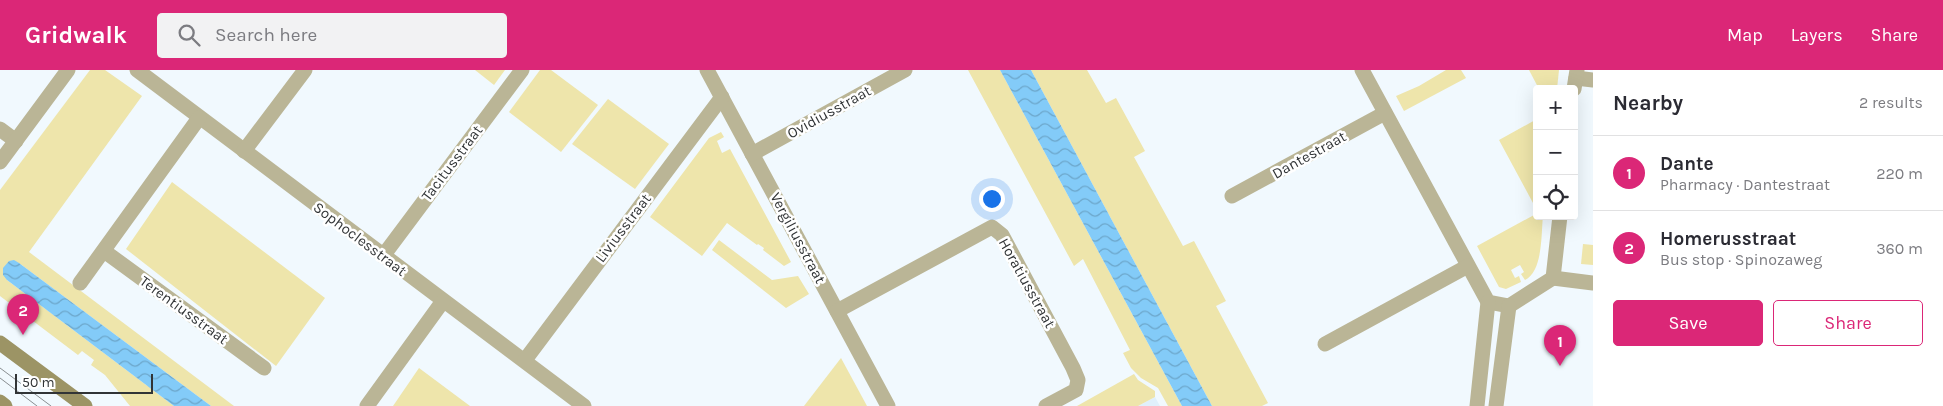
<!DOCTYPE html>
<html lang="en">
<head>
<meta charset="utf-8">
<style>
	body { margin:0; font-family:Karla,sans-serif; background:#f2f2f3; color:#2b2b33 }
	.controls { position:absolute; right:15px; top:15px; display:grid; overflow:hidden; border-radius:5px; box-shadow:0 5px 20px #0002 }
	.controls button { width:45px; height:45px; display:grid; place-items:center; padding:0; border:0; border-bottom:1px solid #e1e1e2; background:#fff; color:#2b2b33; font:25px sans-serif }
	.scale { position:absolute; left:15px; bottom:12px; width:138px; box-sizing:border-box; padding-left:5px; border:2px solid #313436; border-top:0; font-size:14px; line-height:18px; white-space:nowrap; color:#313436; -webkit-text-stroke:4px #fff; paint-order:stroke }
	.you { position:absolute; left:991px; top:128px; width:18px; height:18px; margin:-12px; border:4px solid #fff; border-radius:50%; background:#1a73e8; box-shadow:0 0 0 8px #1a73e833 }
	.badge { display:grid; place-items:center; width:32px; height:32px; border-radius:50%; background:#db2777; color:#fff; font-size:16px; font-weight:700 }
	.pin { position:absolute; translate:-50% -41px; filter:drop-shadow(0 1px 2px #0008) }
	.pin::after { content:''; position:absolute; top:26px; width:18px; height:15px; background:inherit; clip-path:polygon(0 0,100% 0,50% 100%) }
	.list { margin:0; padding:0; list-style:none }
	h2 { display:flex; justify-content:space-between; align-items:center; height:65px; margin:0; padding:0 20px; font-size:21px }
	h2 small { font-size:16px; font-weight:400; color:#7c7c81 }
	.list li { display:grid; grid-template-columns:32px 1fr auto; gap:15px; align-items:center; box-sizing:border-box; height:75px; padding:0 20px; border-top:1px solid #e1e1e2 }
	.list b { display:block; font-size:19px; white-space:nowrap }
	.list p { margin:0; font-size:16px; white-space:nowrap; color:#7c7c81 }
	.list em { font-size:16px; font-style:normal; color:#7c7c81 }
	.actions { display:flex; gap:10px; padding:15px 20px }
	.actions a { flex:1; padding:11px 0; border:1px solid #db2777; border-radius:5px; text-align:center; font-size:18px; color:#db2777 }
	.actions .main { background:#db2777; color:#fff }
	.icon { flex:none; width:28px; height:28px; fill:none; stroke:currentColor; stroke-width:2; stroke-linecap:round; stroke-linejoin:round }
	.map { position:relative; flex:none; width:1593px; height:336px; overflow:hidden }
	header { display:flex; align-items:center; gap:30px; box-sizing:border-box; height:70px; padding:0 25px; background:#db2777; color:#fff }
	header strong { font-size:24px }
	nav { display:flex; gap:28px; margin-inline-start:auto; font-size:18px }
	.search { width:350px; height:45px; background:#f2f2f3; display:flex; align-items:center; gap:12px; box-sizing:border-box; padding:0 18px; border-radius:5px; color:#7c7c81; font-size:19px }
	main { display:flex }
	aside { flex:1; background:#fff }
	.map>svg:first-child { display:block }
	.built { fill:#e0f0fb }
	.green { fill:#eee5ab }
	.water { fill:url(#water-waves) }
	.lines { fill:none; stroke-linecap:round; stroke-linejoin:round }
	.minor { stroke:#bab596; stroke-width:15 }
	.secondary { stroke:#9c9465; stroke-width:15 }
	.tram { stroke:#898e91; stroke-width:1 }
	.labels { text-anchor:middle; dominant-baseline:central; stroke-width:5; stroke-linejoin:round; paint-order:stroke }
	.street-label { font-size:15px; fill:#313436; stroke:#fff }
</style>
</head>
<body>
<header>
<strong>Gridwalk</strong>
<div class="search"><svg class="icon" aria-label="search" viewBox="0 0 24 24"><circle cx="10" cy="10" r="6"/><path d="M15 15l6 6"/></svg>Search here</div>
<nav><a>Map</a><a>Layers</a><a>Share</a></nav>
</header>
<main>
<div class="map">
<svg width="1593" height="336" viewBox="0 0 1593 336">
	<defs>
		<pattern id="water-waves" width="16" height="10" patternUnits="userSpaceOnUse" patternTransform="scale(1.25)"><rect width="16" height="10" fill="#83cbf8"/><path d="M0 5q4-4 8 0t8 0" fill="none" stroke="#6ca6ca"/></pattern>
	</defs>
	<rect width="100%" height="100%" fill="#f1f9fe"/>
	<!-- built -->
	<path class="built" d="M1155,327L1160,336H1138Z"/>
	<!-- green -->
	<g class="green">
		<path d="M90,0H105L142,26L29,182L234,336H211L19,193L7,210L174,336H130L105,305L91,295L94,290L82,281L78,285L0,226V120Z"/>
		<path d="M475,0H505L494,15Z"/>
		<path d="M540,0H551L598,35L561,82L509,42Z"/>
		<path d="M968,0H1000L1182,336H1168L1158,318L1141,308L1131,298L1123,283L1130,280L1083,189L1074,196Z"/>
		<path d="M1031,0H1087L1106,33L1116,28L1145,81L1134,87L1183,176L1194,171L1226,231L1216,236L1268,333L1262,336H1212Z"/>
		<path d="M1446,0H1461L1466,8L1404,41L1396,26L1419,16Z"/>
		<path d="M1529,0H1559L1557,19H1539Z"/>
		<path d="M608,29L669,74L635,119L572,74Z"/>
		<path d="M1537,49V146H1543C1541,165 1543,201 1525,210L1521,204L1524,202L1520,195L1511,200L1515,208L1519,206L1521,212L1506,219L1499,217L1477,176L1534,145L1536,140L1533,133L1499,70Z"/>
		<path d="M721,62L724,67L717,71L722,83L730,79L791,192L784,196L763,180L764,178L758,174L757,175L727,153L702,186L650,147L709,68Z"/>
		<path d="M172,112L325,228L276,296L126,179Z"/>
		<path d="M719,170L772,210L798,206L809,224L786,238L712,180Z"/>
		<path d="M1583,174L1593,175V195L1581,194Z"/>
		<path d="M841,288L867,336H804Z"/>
		<path d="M419,298L470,336H393Z"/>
		<path d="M1134,304L1138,310L1155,321V327L1138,336H1077Z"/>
	</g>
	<!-- water -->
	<g class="water">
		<path d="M1000,0H1031L1212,336H1182Z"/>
		<path d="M14,190L19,193L211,336H174L7,210L3,205V198L9,191Z"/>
	</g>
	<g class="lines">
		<!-- minor -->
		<g class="minor">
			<path d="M137,0L584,336"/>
			<path d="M707,0L888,336"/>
			<path d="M1362,0L1488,232L1509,236"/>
			<path d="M1576,8L1593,10"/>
			<path d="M1574,19L1577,0"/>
			<path d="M0,59L16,71"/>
			<path d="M244,81L305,0"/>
			<path d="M752,84L905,0"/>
			<path d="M0,92L68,0"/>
			<path d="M1232,126L1385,43"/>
			<path d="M104,181L264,298"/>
			<path d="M383,186L522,0"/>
			<path d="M1553,208L1593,213"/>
			<path d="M80,213L199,48"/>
			<path d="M1509,236L1553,208L1560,146"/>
			<path d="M837,241L992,157L1002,165L1073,298L1078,310L1076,320L1046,336"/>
			<path d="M1325,274L1468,196"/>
			<path d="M525,290L722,27"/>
			<path d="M367,336L443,231"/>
			<path d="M1477,336L1488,232"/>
			<path d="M1496,336L1509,236"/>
		</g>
		<!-- secondary -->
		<g class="secondary">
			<path d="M0,273L85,336"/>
			<path d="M0,332L5,336"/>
		</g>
		<!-- tram -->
		<g class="tram">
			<path d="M0,298L51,336"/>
			<path d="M0,308L37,336"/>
		</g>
	</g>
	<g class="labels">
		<!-- street labels -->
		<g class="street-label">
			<text transform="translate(829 42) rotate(-29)">Ovidiusstraat</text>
			<text transform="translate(1309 85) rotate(-29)">Dantestraat</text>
			<text transform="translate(452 93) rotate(-53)">Tacitusstraat</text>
			<text transform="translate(623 158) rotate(-53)">Liviusstraat</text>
			<text transform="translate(798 168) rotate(62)">Vergiliusstraat</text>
			<text transform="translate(360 169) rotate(37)">Sophoclesstraat</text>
			<text transform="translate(1027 213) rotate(61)">Horatiusstraat</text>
			<text transform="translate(184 240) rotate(36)">Terentiusstraat</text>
		</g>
	</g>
</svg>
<div class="controls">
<button>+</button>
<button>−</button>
<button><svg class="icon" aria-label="locate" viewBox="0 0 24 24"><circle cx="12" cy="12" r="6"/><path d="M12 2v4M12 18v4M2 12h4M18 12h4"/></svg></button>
</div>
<div class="scale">50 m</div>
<div class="you"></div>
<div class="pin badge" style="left:1560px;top:296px">1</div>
<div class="pin badge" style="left:23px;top:265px">2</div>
</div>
<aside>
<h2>Nearby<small>2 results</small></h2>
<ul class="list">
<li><span class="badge">1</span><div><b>Dante</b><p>Pharmacy · Dantestraat</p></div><em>220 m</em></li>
<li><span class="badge">2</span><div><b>Homerusstraat</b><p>Bus stop · Spinozaweg</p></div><em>360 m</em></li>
</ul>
<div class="actions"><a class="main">Save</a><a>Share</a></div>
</aside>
</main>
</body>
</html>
